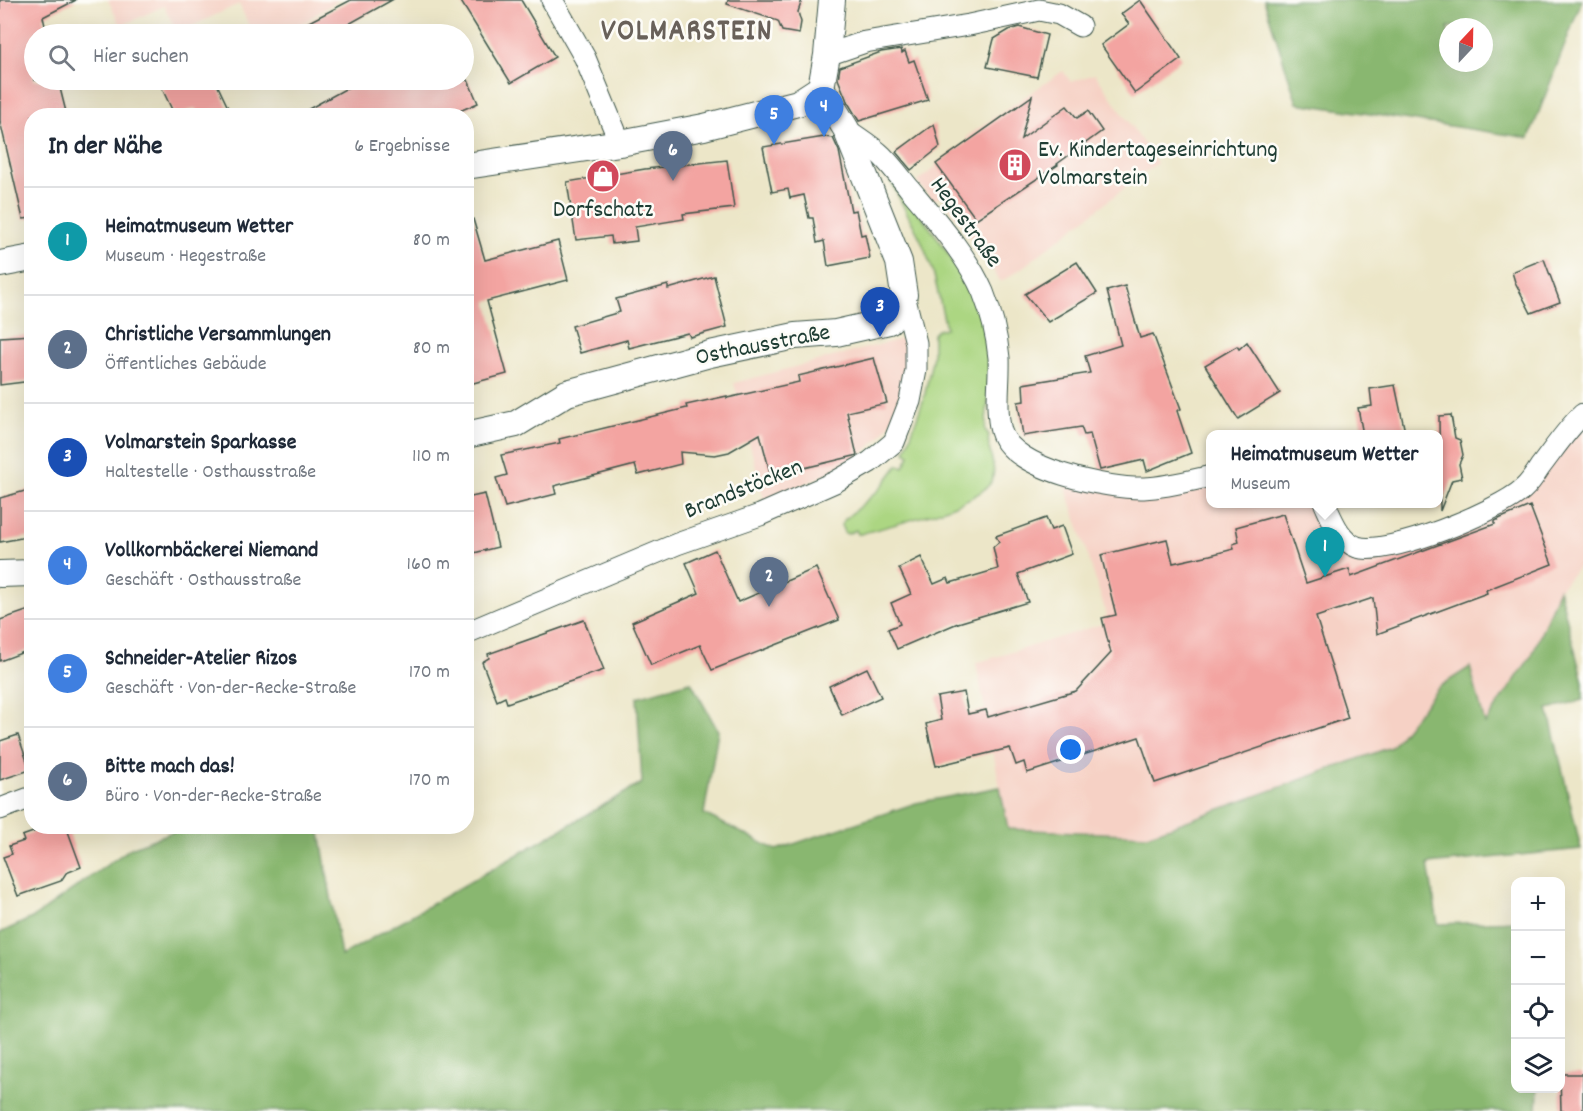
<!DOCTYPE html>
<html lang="de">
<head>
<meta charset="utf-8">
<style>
	body { margin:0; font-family:Dekko,sans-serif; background:#f6f6f7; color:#1f2937 }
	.controls { position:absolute; right:18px; bottom:18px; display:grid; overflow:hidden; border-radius:12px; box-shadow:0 6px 24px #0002 }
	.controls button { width:54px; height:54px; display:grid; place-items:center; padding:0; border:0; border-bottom:2px solid #e0e1e3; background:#fff; color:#1f2937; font:30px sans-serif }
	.compass { position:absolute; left:1439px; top:18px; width:54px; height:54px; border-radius:50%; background:#fff; box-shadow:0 6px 24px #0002; rotate:22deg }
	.you { position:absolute; left:1071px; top:750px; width:21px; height:21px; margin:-15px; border:4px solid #fff; border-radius:50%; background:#1a73e8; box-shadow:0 0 0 9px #1a73e833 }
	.badge { display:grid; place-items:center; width:39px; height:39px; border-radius:50%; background:#ea580c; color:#fff; font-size:20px; font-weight:700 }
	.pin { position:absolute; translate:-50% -50px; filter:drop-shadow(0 2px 3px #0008) }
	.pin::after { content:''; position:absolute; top:32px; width:21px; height:18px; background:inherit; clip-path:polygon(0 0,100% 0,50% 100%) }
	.popup { position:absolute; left:1206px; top:430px; width:237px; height:78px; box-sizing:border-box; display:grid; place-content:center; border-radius:12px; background:#fff; filter:drop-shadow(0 2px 4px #0005); font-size:20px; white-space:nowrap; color:#747a83 }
	.popup b { font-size:22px; color:#1f2937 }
	.popup::after { content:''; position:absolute; left:50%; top:100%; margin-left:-12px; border:12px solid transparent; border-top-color:#fff }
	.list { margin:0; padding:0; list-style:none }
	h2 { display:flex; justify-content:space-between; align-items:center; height:78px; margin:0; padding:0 24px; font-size:26px }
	h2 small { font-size:20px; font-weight:400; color:#747a83 }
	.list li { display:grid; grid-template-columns:39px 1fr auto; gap:18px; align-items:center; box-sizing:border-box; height:108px; padding:0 24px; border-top:2px solid #e0e1e3 }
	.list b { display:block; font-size:22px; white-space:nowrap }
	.list p { margin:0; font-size:20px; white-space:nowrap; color:#747a83 }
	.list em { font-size:20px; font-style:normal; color:#747a83 }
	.icon { flex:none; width:33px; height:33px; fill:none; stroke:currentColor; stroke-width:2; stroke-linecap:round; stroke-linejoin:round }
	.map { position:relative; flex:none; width:1583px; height:1111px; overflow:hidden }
	.search { position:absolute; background:#fff; box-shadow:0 6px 24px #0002; left:24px; top:24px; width:450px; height:66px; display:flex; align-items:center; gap:15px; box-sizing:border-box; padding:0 21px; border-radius:33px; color:#747a83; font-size:22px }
	.panel { position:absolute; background:#fff; box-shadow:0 6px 24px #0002; left:24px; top:108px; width:450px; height:726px; border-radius:24px }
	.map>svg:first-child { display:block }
	.built { fill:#f6d1c5 }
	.green { fill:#acd682; stroke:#668a5b; stroke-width:1.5 }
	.forest { fill:#89b770; stroke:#547a52; stroke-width:1.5; fill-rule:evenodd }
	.building { fill:#f3a4a1 }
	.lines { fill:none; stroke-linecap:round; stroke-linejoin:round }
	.minor-casing { stroke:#3e564a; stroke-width:23 }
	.tertiary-casing { stroke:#3e564a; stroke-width:28 }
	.minor { stroke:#fff; stroke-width:21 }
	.tertiary { stroke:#fff; stroke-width:26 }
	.labels { text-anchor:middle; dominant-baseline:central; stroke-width:5; stroke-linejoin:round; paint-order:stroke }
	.poi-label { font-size:24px; fill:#1f3d34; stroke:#fdfcf7; text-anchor:start }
	.street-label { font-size:24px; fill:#1f3d34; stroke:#fdfcf7 }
	.district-label { font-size:30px; font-weight:bold; letter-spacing:1.5px; fill:#69615a; stroke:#fdfcf7 }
</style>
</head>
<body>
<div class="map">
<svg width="1583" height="1111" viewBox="0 0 1583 1111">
	<rect width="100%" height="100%" fill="#fdfcf7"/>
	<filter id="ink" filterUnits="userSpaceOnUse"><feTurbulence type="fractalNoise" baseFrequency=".0167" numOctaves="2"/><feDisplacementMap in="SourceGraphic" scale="12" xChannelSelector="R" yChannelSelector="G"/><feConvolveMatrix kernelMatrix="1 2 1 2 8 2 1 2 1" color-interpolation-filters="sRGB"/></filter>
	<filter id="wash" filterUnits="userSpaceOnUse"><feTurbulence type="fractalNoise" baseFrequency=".008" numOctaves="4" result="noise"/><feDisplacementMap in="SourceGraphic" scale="24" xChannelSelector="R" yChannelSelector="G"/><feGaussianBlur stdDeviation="1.35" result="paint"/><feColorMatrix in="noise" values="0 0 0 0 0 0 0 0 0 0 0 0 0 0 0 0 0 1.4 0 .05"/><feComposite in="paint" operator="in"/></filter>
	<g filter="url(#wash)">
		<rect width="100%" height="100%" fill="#ece6c8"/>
		<!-- built -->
		<g class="built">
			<path d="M108,0H339L285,34H253L239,4L177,33L164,6L121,26Z"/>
			<path d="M1063,71L1071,82L1095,74L1157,163L1023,267L1001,282L942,196L933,200L917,182L968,141L966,137Z"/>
			<path d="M905,338L909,360L906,378L893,419L879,438L864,452L840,467L765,503L734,383Z"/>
			<path d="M1583,424V562L1559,589L1532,655L1484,725L1470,668L1439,687L1391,747L1148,835L1008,829L976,663L1109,622L1065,484L1211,482V504H1320L1344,550L1492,517Z"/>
		</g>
		<!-- green -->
		<path class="green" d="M883,167L937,237L974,293L989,335V392L985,430L989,435C985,449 998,465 992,480C983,504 885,527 860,534H858L856,530L847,534L844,532L841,525L844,520L880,489L898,465L904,467L910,455L905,452L924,398L933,356V334L937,330L946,328L933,271L921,240Z"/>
		<!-- forest -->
		<g class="forest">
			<path d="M1264,0H1582L1529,138L1297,103ZM1448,27H1484V63H1448Z"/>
			<path d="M1559,589L1583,682V700L1548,709L1581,849L1428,864L1438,924L1515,921L1516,1088L1538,1089L1537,1111H0V933L34,917L131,848L185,827H319L341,956L642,783L637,697L691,682L718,731L704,814L776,850L916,803L1000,787L1008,829L1148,835L1391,747L1439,687L1470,667L1485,724L1532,655Z"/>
		</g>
		<g id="blocks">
			<!-- building -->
			<g class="building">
				<path d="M0,0H76L43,17L47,34H34V80H58L67,116H32V218L23,219L0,121Z"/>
				<path d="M351,0H392L331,34H286Z"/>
				<path d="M460,0H521L555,57L511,83Z"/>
				<path d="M728,0H802L798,12L801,22L799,34L782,31L778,21L727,4Z"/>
				<path d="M1140,0L1181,59L1135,93L1101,45L1129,24L1121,14Z"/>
				<path d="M1019,27L1047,35L1037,77L987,67L994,39L1009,30Z"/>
				<path d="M901,49L902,53L905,51L909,62L914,60L928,100L859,121L847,101L838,79L840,67L881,52Z"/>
				<path d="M158,80H215L232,116H199L195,108L175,116Z"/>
				<path d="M345,80H468L478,103L448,116H296L349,87Z"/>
				<path d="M1032,96L1021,139L1067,106L1077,118L1088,111L1102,131L1057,164L1058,165L976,219L936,164Z"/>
				<path d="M934,124L940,147L911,170L896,152Z"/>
				<path d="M824,137L833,138L839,151L851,211L856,210L861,235L865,234L870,258L828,266L824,241L817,243L813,218H809L804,195L790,198L788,189L772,192L763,147Z"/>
				<path d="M727,160L734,208L683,214L684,219L635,227L637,241L612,244L611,236L576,240L567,182L645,169Z"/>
				<path d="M473,219L485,260L558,241L568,280L487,301L507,374L466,385V220Z"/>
				<path d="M1544,259L1560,302L1531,313L1515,282L1512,272Z"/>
				<path d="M1077,262L1097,293L1048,322L1025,294Z"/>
				<path d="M714,276L727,327L690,337L688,333L629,348L627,340L580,353L572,326L620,312L616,299L668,285V289Z"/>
				<path d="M1125,286L1140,338L1153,334L1181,409L1177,411L1191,453L1147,471L1144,460L1100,470L1090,434L1084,435L1081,427L1023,436L1018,402L1024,401L1023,384L1090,373L1085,356L1121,345L1107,291Z"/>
				<path d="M32,335V381L0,385V337Z"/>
				<path d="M1247,342L1280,393L1238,419L1205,365L1237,346L1239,349Z"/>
				<path d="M874,358L887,403L847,412L857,455L854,456L771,476L760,434L729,452L715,455L680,452L681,464L638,475L635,465L554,486L556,494L505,507L496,478L507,475L501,455L560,443L559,439L687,408L686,405L727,396V398L799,382L798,376Z"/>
				<path d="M1395,385L1405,432L1363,435L1358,408L1372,406L1370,389Z"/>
				<path d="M1451,415L1455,438L1460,440L1463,455L1459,464L1462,478L1452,480L1440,511L1439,416Z"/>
				<path d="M32,489V536L0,542V498Z"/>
				<path d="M485,494L498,547L466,555V498Z"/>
				<path d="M1530,506L1552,564L1486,590L1487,593L1377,634L1373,598L1316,617L1348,718L1155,783L1139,737L1027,773L1024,762L1016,765L1010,748L936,766L926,724L941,720L937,697L964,692L968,714L986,710L988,717L1076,691L1111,653L1102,618L1116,615L1101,555L1167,539L1173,563L1210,555L1234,549L1233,544L1239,542L1236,527L1283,514L1306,583L1349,569L1351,577L1495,524V521L1501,518Z"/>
				<path d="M1046,518L1051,530L1062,526L1072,554L1018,574L1028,602L958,623L897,649L888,629L900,624L891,603L911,594L899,568L921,557L934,584L948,578L950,583L998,569L993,547L999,542L996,536Z"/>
				<path d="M715,550L738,602L816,568L839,620L712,670L700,645L651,665L632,622L699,593L686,563Z"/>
				<path d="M32,609V649L0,661V620Z"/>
				<path d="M584,620L604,670L507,703L505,697L497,701L482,662L489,658L488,654Z"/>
				<path d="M867,668L881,697L842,715L829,686Z"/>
				<path d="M18,735L30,770L0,780V741Z"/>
				<path d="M50,826H66L81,867L66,873L61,881L18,896L3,857L12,854L9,846L24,841L22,836Z"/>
				<path d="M1560,1074H1583V1111H1561Z"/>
			</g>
		</g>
	</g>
	<g filter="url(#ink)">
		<use href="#blocks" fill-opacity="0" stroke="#3e564a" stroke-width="1.5"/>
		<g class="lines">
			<defs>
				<g id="minor">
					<path d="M552,0L585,58L620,143"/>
					<path d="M827,55L865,42L969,25L1039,10L1059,14L1080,26"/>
					<path d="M846,129C858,138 872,146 882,156C892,166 900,177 909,188C934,218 967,255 983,292C991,312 997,336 999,358C1000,382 995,408 1001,431C1012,470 1109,489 1144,488C1166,487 1189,481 1211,476"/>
					<path d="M1325,504C1332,519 1339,540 1357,547C1387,557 1499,511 1523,489C1530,483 1535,475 1540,467C1554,449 1566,430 1583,414"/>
					<path d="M466,633L677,544L760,515L835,482L870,462L894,442L910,401L916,370V343L904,295"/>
					<path d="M0,809L32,797"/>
				</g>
				<g id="tertiary">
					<path d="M821,88L827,55L832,0"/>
					<path d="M466,166L620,143L704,127L798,103L821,88"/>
					<path d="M0,264L32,258"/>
					<path d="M466,435L516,424L567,393L710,354L795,336L836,333L889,321L897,313L904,295L899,262L846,129L821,88"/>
					<path d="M0,574L32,573"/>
				</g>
			</defs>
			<!-- minor casing -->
			<use href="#minor" class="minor-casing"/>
			<!-- tertiary casing -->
			<use href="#tertiary" class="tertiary-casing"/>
			<!-- minor -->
			<use href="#minor" class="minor"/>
			<!-- tertiary -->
			<use href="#tertiary" class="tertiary"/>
		</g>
	</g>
	<!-- icons -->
	<defs>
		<symbol id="building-disc" viewBox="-11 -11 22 22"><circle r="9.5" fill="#d1495b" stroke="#fdfcf7"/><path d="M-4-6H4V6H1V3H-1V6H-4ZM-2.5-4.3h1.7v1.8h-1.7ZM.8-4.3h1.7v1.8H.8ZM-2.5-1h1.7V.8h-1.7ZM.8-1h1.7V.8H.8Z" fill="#fff"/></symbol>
		<symbol id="shop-disc" viewBox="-11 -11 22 22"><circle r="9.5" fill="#d1495b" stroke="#fdfcf7"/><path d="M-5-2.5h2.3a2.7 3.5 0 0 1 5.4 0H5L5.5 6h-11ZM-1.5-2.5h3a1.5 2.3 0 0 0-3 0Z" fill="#fff"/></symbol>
	</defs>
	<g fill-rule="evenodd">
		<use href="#building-disc" x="996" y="146" width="38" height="38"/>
		<use href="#shop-disc" x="584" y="157" width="38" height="38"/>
	</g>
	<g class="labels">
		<!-- poi labels -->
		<g class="poi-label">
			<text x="1038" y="151">Ev. Kindertageseinrichtung<tspan x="1038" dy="28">Volmarstein</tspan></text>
			<text x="603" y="211" text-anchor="middle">Dorfschatz</text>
		</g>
		<!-- street labels -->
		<g class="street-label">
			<text transform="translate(965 223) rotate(54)">Hegestraße</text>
			<text transform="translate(763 346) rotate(-11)">Osthausstraße</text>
			<text transform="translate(744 490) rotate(-22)">Brandstöcken</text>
		</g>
		<!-- district labels -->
		<g class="district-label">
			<text x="687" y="33">VOLMARSTEIN</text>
		</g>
	</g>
</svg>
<div class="controls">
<button>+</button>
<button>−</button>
<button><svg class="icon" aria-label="locate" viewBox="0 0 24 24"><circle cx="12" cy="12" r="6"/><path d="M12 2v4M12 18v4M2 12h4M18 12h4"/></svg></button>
<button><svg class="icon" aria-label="layers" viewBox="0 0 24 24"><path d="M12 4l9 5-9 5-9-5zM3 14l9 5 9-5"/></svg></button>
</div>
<svg class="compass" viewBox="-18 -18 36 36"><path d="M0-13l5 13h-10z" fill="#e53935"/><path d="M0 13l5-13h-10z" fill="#747a83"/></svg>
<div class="you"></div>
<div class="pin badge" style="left:1325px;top:577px;background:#0f9aa8">1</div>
<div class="popup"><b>Heimatmuseum Wetter</b>Museum</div>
<div class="pin badge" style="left:769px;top:607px;background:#5c6f8a">2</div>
<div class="pin badge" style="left:880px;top:337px;background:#1a4fb4">3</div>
<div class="pin badge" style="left:824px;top:137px;background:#3f7fe0">4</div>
<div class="pin badge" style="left:774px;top:145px;background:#3f7fe0">5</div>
<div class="pin badge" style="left:673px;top:181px;background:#5c6f8a">6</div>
<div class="search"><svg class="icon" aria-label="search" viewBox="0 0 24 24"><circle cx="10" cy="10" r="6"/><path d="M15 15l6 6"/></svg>Hier suchen</div>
<section class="panel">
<h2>In der Nähe<small>6 Ergebnisse</small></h2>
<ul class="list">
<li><span class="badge" style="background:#0f9aa8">1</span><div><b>Heimatmuseum Wetter</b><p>Museum · Hegestraße</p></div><em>80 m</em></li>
<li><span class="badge" style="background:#5c6f8a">2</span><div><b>Christliche Versammlungen</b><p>Öffentliches Gebäude</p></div><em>80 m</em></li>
<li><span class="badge" style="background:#1a4fb4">3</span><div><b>Volmarstein Sparkasse</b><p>Haltestelle · Osthausstraße</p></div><em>110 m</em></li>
<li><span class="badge" style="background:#3f7fe0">4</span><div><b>Vollkornbäckerei Niemand</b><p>Geschäft · Osthausstraße</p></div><em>160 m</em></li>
<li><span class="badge" style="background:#3f7fe0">5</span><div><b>Schneider-Atelier Rizos</b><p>Geschäft · Von-der-Recke-Straße</p></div><em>170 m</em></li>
<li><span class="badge" style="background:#5c6f8a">6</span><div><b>Bitte mach das!</b><p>Büro · Von-der-Recke-Straße</p></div><em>170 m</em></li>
</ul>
</section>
</div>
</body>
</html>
